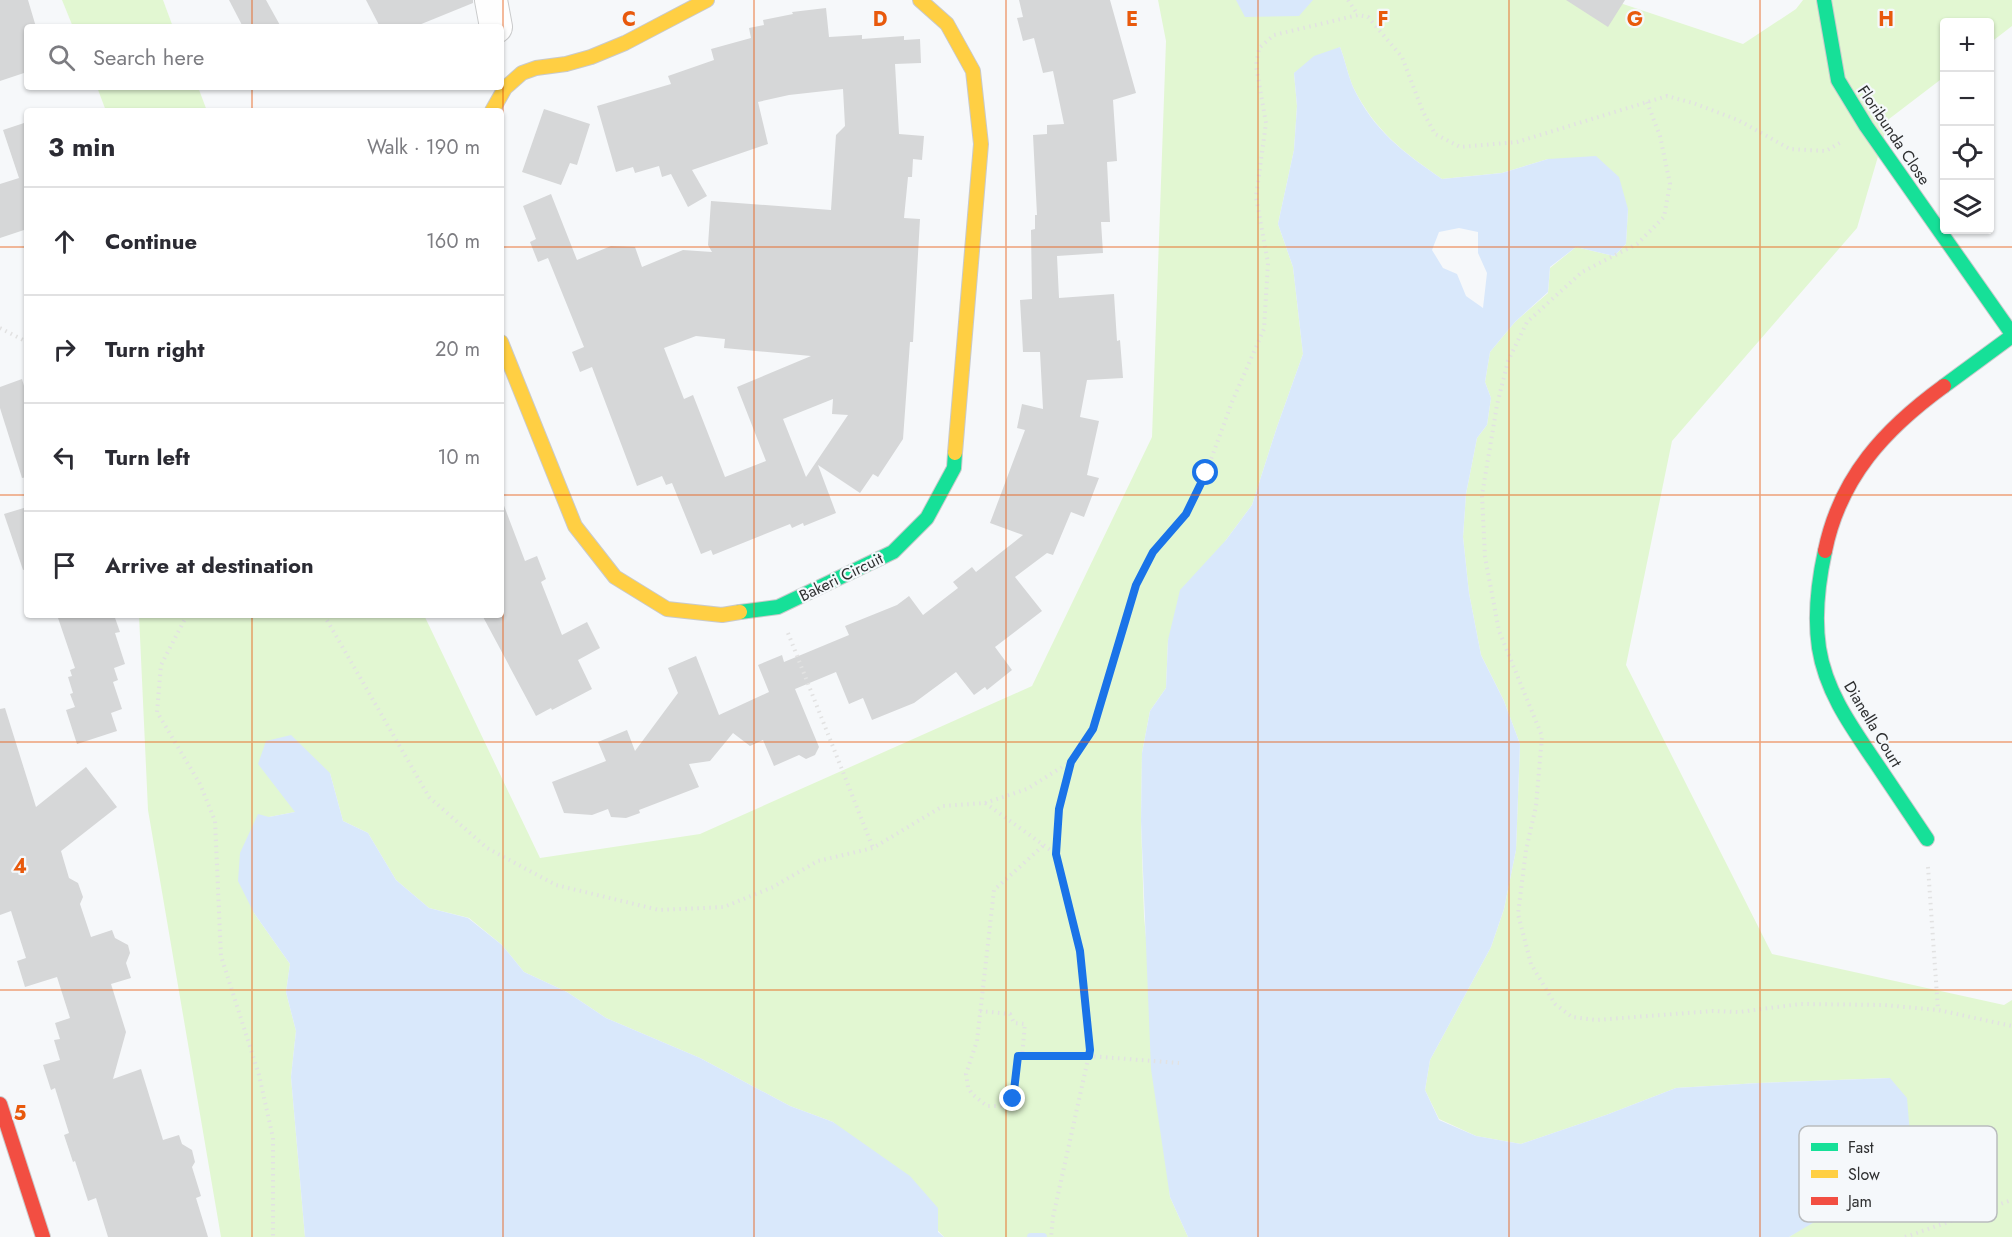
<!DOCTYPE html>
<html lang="en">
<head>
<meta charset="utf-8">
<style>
	body { margin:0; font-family:Jost,sans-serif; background:#f2f2f3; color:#2b2b33 }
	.controls { position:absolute; right:18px; top:18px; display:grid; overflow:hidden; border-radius:6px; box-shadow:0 2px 4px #0004 }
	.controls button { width:54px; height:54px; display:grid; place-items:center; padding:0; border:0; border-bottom:2px solid #e1e1e2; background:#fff; color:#2b2b33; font:30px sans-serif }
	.stop { position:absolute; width:18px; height:18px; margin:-14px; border:4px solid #1a73e8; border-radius:50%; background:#fff }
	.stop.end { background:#1a73e8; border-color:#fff; box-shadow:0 2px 6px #0008 }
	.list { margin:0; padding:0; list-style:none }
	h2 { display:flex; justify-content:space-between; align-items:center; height:78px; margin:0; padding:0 24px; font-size:26px }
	h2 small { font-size:20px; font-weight:400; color:#7c7c81 }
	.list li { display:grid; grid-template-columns:39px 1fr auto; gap:18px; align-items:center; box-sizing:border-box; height:108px; padding:0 24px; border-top:2px solid #e1e1e2 }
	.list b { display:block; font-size:22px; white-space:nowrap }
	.list em { font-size:20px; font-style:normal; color:#7c7c81 }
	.icon { flex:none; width:33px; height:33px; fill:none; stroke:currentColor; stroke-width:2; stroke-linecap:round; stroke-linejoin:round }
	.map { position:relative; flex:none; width:2012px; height:1237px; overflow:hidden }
	.search { position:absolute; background:#fff; box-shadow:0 2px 4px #0004; left:24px; top:24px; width:480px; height:66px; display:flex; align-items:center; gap:15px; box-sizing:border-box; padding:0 21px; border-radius:6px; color:#7c7c81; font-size:22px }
	.panel { position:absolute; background:#fff; box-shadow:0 2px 4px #0004; left:24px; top:108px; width:480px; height:510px; border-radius:6px }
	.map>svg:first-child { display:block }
	.green { fill:#e2f7d2 }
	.water { fill:#d9e8fb; fill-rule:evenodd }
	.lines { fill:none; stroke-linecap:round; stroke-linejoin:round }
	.stream { stroke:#d9e8fb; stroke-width:8 }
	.building { fill:#d6d7d8; fill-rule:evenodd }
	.street-casing { stroke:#c9cacb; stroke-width:34 }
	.fast-casing { stroke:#c9cacb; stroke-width:16 }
	.slow-casing { stroke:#c9cacb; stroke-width:16 }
	.jam-casing { stroke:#c9cacb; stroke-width:16 }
	.path { stroke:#e2e2e2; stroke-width:4; stroke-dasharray:1.5 4.5; stroke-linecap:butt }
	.street { stroke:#fefefe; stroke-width:32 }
	.fast { stroke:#16e098; stroke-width:14 }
	.slow { stroke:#ffcf43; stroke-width:14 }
	.jam { stroke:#f24e42; stroke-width:14 }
	.route { stroke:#1a73e8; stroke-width:8 }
	.grid { fill:none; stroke:#e8590c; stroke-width:1.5; stroke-opacity:0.55 }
	.labels { text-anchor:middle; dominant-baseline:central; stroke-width:4.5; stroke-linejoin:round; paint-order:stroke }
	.street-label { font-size:16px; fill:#2e2f30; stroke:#f5f8fb }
	.key { fill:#f5f8fb; stroke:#b9bcbe; stroke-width:1.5 }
	.key-label { font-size:16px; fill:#2e2f30 }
	.grid-label { font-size:20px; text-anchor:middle; font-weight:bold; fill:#e8590c; stroke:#f5f8fb; stroke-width:4.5; stroke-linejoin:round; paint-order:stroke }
</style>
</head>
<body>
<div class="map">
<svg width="2012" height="1237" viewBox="0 0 2012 1237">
	<rect width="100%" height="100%" fill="#f6f8fa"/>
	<!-- green -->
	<g class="green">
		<path d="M62,0H163L173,27H73Z"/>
		<path d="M1158,0H1611L1743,44L1796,9L1803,0H2012V26L1990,43V22H1944V77L1889,119L1857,228L1672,441L1626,665L1772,954L2004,1005L2012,1000V1237H1789L1813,1221L1889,1078L1759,1083L1676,1088L1606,1115L1521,1144L1476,1136L1439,1119L1425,1090L1430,1060L1491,947L1504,909L1516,850L1520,744L1504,701L1481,655L1469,593L1463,537L1466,494L1477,438L1487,425L1491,398L1485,382L1490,352L1515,322L1548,293L1550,268L1576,247L1614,256L1626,244L1628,209L1548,159L1502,173L1442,179C1403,152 1375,131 1353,87C1348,75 1345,60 1340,47L1294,73L1297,106L1294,150L1278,224L1293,267L1303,354L1277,427L1252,505L1226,540L1168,640L1166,688L1150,711L1142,753L1141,821L1144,916L1170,1197L1188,1237H944L833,1122L790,1106L700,1058L606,1018L567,992L524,972L502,945L469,918L429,908L396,880L368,833L343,821L330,773L295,812L269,817L254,913L290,964L286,992L296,1031L291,1077L305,1237H221L148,810L139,615H424L540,858L700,834L1032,686L1152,437L1166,41Z"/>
		<path d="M97,87H198L207,111H106Z"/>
	</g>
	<!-- water -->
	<g class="water">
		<path d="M1236,0H1313L1299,16L1245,17Z"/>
		<path d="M1340,47C1345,60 1348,75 1353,87C1374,131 1403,152 1442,179L1502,173L1548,159L1596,156L1619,177L1628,209L1626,244L1614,256L1576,247L1550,267L1548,292L1515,322L1490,352L1485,382L1491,398L1487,425L1477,438L1466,494L1463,537L1469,593L1481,655L1504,701L1520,744L1516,850L1504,909L1491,947L1430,1060L1425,1090L1439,1120L1476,1136L1521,1144L1606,1115L1676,1088L1759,1083L1890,1078L1907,1098L1910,1134L1894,1175L1789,1237H1188L1170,1197L1151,1069L1141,821L1142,753L1150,711L1166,688L1168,640L1180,590L1226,540L1252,505L1277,427L1303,354L1293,267L1278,224L1294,150L1297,106L1294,73L1314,56ZM1459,228L1478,232V253L1487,273L1483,308L1466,296L1457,274L1443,268L1432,250L1439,232Z"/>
		<path d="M291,735L330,773L343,821L368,833L396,880L429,908L468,918L502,945L524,972L567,992L606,1018L700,1058L790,1106L833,1122L910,1176L938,1208V1232L944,1237H305L291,1077L296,1031L286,992L290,964L254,913L238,881L240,853L258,814L269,817L295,812L258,764L266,741Z"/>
	</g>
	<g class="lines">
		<!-- stream -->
		<path class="stream" d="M1031,1237H1043"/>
	</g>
	<!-- building -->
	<g class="building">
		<path d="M0,0H28L36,27H27V72L0,81Z"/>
		<path d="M229,0H266L281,27H243Z"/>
		<path d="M366,0H473V3L414,27H380Z"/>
		<path d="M1019,0H1110L1136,93L1113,100L1117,161L1107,162L1110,222H1101L1103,253L1057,256L1059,298L1114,294L1117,341L1120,340L1123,378L1087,380L1080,417L1099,421L1087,475L1099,478L1084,517L1071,512L1053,555L1047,553L1015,577L1042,611L995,647L1012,670L987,690L985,687L974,695L956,672L914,703L872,720L863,698L849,704L836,672L795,689L819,747L815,755L806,759L799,755L774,766L763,740L750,746L733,733L710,761L689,764L699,787L639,810L640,813L626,818L611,817L608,809L592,815L564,813L552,782L606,761L598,742L627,730L635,751L678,693L668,668L696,656L719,715L769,692L758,665L782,655L784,662L849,635L845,626L897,605L909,596L923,615L958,588L953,582L972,567L976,572L1023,535L990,523L1025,430L1017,428L1022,404L1043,409L1040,352H1023L1020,300L1032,299L1031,230L1035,229V215H1037L1033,135L1047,134V125L1064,124L1053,71L1043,73L1034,38L1023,41L1017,18L1023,17Z"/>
		<path d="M1566,0H1625L1608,27Z"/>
		<path d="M826,8L829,37L862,35V39L904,36V40L920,39L921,63L895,64L899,134L924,136L922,160L913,159L912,177H908L904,218L920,219L913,342H910L903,439L878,477L873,474L860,493L818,465L836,513L804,526L803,523L792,528L790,524L713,555L711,550L701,554L672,483L666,485L662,476L637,486L592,367L580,372L572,352L584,347L548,258L538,262L530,242L536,239L523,206L551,194L577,260L611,246L635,247L642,267L683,250L712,252L708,245L711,201L831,210L836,135L845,126L843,89L789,95L758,102L768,144L692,170L707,196L688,207L671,174L662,177L659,166L635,173L633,167L616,172L597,106L671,84L668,76L714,60L711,49L751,38L749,28L764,25L763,20L793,14L792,12ZM696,336L725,339L724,348L811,356L737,387L766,461L725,477L693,395L684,399L664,348ZM833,399L832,414L848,415L806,477L783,419Z"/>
		<path d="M544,109L590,124L577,165L570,163L561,185L522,172Z"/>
		<path d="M27,122V229L0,238V184L19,178L3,130Z"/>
		<path d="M22,379L27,396V477L22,478L0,408V387Z"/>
		<path d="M503,503L525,561L537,556L546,579L541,582L562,635L587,622L600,648L578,660L592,689L552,710L551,708L536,716L482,615H501V504Z"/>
		<path d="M27,507V569L23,570L4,514Z"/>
		<path d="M57,615H114L120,632L115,633L125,664L114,668L118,680L113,682L122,709L111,713L117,731L77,744L66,710L75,707L70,694L73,693L68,677L72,676L70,670L75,668Z"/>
		<path d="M5,708L36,807L86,767L117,807L61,851L69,878L78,883L83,897L80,904L91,937L112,930L115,938L128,945L130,953L126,963L131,978L111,984L126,1032L113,1079L141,1069L163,1140L179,1135L182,1144L192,1150L195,1162L192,1167L201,1196L196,1198L208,1237H108L96,1198L88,1201L75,1161L73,1162L64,1135L69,1133L55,1088L51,1090L43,1065L60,1060L54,1040L60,1039L55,1023L70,1018L57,977L25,987L17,961L26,958L11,911L0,915V709Z"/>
	</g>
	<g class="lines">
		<defs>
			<path id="street" d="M491,0L496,27"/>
			<g id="fast">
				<path d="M1824,0L1838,80L1866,126L2012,334"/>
				<path d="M1944,386L2012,336"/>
				<path d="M1825,551C1818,583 1814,615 1819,648C1826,693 1853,729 1878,766C1894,790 1911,815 1927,839"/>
				<path d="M740,612L778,607L893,552L927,518L954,468L955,453"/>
			</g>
			<g id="slow">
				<path d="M920,0L947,24L973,71L981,144L955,453"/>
				<path d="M492,111L505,88L522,73L536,68L566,64L591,57L625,43L707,0"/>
				<path d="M501,342L575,526L615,577L667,609L722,615L740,612"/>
			</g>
			<g id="jam">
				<path d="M1825,551C1840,477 1885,429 1944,386"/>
				<path d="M0,1104L43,1237"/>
			</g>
		</defs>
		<!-- street casing -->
		<use href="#street" class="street-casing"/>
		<!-- fast casing -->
		<use href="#fast" class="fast-casing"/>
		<!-- slow casing -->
		<use href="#slow" class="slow-casing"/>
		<!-- jam casing -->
		<use href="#jam" class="jam-casing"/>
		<!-- path -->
		<g class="path">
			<path d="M1348,0L1358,15"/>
			<path d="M1647,102L1660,136L1670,184L1664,217L1637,244L1582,272L1527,322L1508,361L1497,405L1482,495L1485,557L1499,631L1542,736L1536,806L1526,850L1518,914L1531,964L1555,1004L1572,1017L1596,1020L1713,1011L1739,1012L1800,1004L1884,1005L1938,1010L2012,1026"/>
			<path d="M0,328L27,342"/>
			<path d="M187,615L161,665L157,712L200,784L215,821L221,956L259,1075L273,1138V1237"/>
			<path d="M324,615L429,797L487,848L556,885L659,910L724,907L773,887L818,861L873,848L943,806L985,803L1056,854L1080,951L1090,1050L1053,1217L1051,1237"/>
			<path d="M788,633L873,848"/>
			<path d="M985,803L1027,789L1070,762"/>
			<path d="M1056,854L1059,809L1071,762L1093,729L1136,585L1153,552L1186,514L1206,473L1232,402L1264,329L1268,263L1256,197L1266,123L1256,66L1259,48L1274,35L1358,15L1368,17L1402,57L1423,112L1435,134L1460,147L1517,142L1667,96L1693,103L1738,120L1790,149L1826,151L1843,141"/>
			<path d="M1928,867L1938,1010"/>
			<path d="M980,1011L1010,1014L1014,1023L1025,1024L1022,1056H1018L1013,1099L1003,1106H987L972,1094L968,1087L966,1074L977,1041L994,890L1044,845"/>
			<path d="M1022,1056H1089L1179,1063"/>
			<path d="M1905,1237L2012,1200"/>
		</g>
		<!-- street -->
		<use href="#street" class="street"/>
		<!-- fast -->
		<use href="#fast" class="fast"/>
		<!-- slow -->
		<use href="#slow" class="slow"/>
		<!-- jam -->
		<use href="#jam" class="jam"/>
	</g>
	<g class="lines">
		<!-- route -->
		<path class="route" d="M1013,1099L1018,1056H1089L1090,1050L1080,951L1056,854L1059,809L1071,762L1093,729L1136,585L1153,552L1186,514L1206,473"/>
	</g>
	<!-- grid -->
	<path class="grid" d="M252,0V27M503,0V1237M754,0V1237M1006,0V1237M1258,0V1237M1509,0V1237M1760,0V1237M252,87V111M0,247H27M501,247H2012M0,495H27M501,495H2012M252,615V1237M0,742H2012M0,990H2012"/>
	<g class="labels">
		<!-- street labels -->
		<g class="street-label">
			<text transform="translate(1894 135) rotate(56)">Floribunda Close</text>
			<text transform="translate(841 577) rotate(-26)">Bakeri Circuit</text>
			<text transform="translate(1873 724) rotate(59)">Dianella Court</text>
		</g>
	</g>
	<!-- legend -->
	<rect x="1799" y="1126" width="198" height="96" rx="9" class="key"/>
	<rect x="1811" y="1143" width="27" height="8" fill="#16e098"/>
	<rect x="1811" y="1170" width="27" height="8" fill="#ffcf43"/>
	<rect x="1811" y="1197" width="27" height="8" fill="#f24e42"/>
	<g class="key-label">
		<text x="1848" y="1153">Fast</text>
		<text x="1848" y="1180">Slow</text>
		<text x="1848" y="1207">Jam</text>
	</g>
	<g class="grid-label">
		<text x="629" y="26">C</text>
		<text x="880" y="26">D</text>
		<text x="1132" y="26">E</text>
		<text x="1383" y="26">F</text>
		<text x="1635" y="26">G</text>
		<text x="1886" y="26">H</text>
		<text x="20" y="873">4</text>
		<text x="20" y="1120">5</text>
	</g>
</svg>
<div class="controls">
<button>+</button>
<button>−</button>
<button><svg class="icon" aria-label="locate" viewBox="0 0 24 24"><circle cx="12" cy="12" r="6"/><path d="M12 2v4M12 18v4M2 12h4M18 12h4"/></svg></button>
<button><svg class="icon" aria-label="layers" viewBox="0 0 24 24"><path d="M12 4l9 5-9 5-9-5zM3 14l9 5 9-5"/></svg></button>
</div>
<div class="stop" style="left:1206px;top:473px"></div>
<div class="stop end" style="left:1013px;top:1099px"></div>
<div class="search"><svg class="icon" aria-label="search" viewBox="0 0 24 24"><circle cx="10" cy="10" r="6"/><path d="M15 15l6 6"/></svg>Search here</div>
<section class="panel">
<h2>3 min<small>Walk · 190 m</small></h2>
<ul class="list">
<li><svg class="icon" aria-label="ahead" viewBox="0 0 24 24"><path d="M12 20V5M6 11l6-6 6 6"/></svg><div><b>Continue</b></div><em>160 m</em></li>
<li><svg class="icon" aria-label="right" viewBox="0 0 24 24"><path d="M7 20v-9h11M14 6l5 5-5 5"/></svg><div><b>Turn right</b></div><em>20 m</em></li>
<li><svg class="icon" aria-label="left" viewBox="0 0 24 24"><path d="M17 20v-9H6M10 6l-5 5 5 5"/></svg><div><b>Turn left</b></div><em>10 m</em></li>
<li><svg class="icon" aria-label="arrive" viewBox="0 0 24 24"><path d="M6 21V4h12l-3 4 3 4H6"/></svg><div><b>Arrive at destination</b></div></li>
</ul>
</section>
</div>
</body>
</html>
